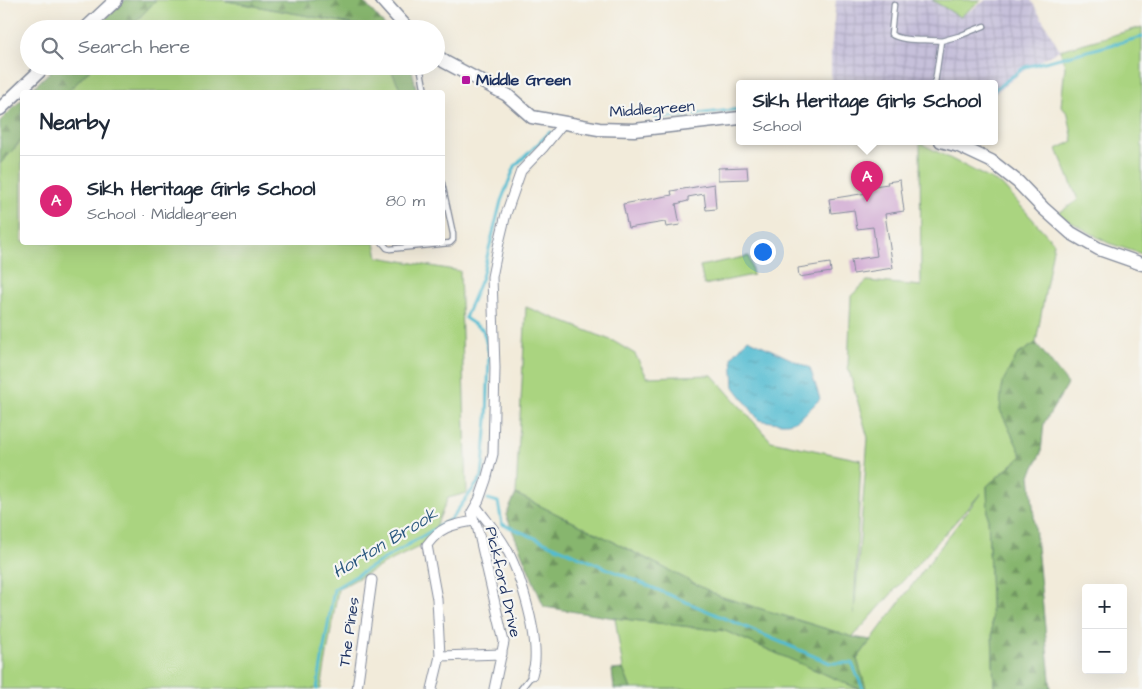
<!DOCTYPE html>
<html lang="en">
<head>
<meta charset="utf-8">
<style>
	body { margin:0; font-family:"Architects Daughter",sans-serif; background:#f2f2f3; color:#1f2937 }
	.controls { position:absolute; right:15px; bottom:15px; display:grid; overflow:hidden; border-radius:5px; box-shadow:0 5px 20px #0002 }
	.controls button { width:45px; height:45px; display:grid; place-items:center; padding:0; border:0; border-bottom:1px solid #e0e1e3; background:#fff; color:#1f2937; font:25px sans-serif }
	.you { position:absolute; left:762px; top:251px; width:18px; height:18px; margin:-12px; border:4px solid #fff; border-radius:50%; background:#1a73e8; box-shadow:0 0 0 8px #1a73e833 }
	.badge { display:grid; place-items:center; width:32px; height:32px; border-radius:50%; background:#db2777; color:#fff; font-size:16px; font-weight:700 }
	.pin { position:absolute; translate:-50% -41px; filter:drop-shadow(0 1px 2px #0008) }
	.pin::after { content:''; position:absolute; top:26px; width:18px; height:15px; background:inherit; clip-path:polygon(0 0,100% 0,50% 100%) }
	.popup { position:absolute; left:736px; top:80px; width:262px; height:65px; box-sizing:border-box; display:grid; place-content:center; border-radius:5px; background:#fff; filter:drop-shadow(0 1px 4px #0005); font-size:16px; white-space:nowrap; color:#747a83 }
	.popup b { font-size:19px; color:#1f2937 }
	.popup::after { content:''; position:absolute; left:50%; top:100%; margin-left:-10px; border:10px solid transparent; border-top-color:#fff }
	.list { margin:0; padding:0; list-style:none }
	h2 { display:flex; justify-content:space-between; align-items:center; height:65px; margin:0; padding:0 20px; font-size:21px }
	h2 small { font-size:16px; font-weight:400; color:#747a83 }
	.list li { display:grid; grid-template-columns:32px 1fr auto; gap:15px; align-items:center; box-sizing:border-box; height:90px; padding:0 20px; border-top:1px solid #e0e1e3 }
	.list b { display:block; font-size:19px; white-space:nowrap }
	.list p { margin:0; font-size:16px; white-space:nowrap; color:#747a83 }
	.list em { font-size:16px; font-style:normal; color:#747a83 }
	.icon { flex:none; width:28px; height:28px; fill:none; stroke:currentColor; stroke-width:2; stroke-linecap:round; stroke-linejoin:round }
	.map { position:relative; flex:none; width:1142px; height:689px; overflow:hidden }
	.search { position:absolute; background:#fff; box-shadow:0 5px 20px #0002; left:20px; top:20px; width:425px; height:55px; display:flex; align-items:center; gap:12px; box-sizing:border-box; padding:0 18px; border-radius:28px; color:#747a83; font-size:19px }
	.panel { position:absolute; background:#fff; box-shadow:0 5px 20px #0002; left:20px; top:90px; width:425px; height:155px; border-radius:5px }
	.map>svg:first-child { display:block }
	.industrial { fill:url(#industrial-grid) }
	.grass { fill:#aad480; stroke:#62826f }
	.forest { fill:url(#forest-firs); stroke:#517266 }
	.water { fill:url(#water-ripples); stroke:#377698 }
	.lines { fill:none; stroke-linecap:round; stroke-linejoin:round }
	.stream { stroke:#53bcd1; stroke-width:3 }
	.building { fill:#d0a8d2 }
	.lane-casing { stroke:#868d9c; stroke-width:7 }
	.street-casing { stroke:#868d9c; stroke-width:11 }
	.secondary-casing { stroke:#868d9c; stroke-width:15 }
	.lane { stroke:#fff; stroke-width:4.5 }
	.street { stroke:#fff; stroke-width:9 }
	.secondary { stroke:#fff; stroke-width:12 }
	.poi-dot { fill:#b5179e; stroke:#f6f6f2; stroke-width:2 }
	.labels { text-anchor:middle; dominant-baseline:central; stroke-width:4.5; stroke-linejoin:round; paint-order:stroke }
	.poi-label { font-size:16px; font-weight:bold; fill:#1b2f5e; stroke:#f6f6f2; text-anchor:start }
	.street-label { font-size:16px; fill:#1b2f5e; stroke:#f6f6f2 }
	.water-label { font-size:18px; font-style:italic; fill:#2c5980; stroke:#f6f6f2 }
</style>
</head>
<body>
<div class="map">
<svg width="1142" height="689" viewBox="0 0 1142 689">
	<defs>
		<pattern id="industrial-grid" width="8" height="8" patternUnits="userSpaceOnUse" patternTransform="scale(1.25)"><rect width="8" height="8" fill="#c6c0da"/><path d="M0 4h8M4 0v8" fill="none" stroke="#aaa5be"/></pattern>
		<pattern id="forest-firs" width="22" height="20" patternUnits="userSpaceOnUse" patternTransform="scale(1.25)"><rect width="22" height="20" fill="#87b66e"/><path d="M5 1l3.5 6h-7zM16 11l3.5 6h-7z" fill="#6e945e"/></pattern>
		<pattern id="water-ripples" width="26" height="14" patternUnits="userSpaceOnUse" patternTransform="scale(1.25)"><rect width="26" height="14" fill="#53bcd1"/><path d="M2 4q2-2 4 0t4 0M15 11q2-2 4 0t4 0" fill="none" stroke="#4499ad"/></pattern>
	</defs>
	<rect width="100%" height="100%" fill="#f6f6f2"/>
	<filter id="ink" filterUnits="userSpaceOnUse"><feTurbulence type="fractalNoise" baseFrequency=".02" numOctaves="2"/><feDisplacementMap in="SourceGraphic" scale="10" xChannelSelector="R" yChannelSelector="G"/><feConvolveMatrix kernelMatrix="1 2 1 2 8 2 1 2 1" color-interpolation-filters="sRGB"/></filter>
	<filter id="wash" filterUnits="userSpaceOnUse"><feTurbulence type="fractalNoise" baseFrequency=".0096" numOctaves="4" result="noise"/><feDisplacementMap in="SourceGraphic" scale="20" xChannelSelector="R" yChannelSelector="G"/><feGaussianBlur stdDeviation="1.12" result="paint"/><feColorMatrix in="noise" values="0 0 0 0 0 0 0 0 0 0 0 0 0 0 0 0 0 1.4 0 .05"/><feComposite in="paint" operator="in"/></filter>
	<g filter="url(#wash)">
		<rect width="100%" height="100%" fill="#f2ebda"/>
		<!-- industrial -->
		<path class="industrial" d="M836,0H932L960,17L986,0H1031L1060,50L1027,68L995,93L994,83H831V50Z"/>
		<!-- grass -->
		<g class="grass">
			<path d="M156,0H222L368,27L369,29H129Z"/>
			<path d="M932,0H981L960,17Z"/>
			<path d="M1142,27V254L1108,243L1057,214L1078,200L1057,149L1073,141L1068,114L1061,106L1065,66L1060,50Z"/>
			<path d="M93,66H389L402,92H68Z"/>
			<path d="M22,140V242L375,243L378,257L460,271L467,493L448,498L429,542L388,562L338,589L321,689H0V164Z"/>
			<path d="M920,143L1002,185L1054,243L1036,343L1017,355L1000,410L1022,456L987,486L994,689H866L857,659L981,493L853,637L719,596L614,542L516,494L526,307L613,341L635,354L647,377L712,375L771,441L861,460L854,614L868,438L848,367L851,296L867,281L921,286Z"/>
			<path d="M749,256L753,275L704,285L700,266Z"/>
			<path d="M615,618L725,631L859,689H631L623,669Z"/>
		</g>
		<!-- forest -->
		<g class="forest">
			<path d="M125,0H156L129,29H95Z"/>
			<path d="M222,0H362L388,29H369L368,27Z"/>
			<path d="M56,66H93L68,92H29Z"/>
			<path d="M389,66H411L417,92H402Z"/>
			<path d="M22,99V140L0,164V121Z"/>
			<path d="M1036,343L1068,384L1044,423L1041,453L1030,475L1051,689H994L987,486L1022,456L1000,410L1002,383L1017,355Z"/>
			<path d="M516,494L614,542L719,596L853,637L871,640L857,659L866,689H859L725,631L615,618L544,607L506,515Z"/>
			<path d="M623,669L631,689H614L612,670Z"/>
		</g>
		<!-- water -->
		<path class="water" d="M748,339L810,368L820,399C794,425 796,426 759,420L734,387L732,357Z"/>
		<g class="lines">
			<!-- stream -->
			<g class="stream">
				<path d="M994,90L1025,67L1142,37"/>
				<path d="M655,119L740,109"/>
				<path d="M488,499L498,502L502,524L830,663H852L863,689"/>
				<path d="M317,689L334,589L451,519L482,477L487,420L489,353L483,330L465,318L482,277L501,201L515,166L550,132"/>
			</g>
		</g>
		<g id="blocks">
			<!-- building -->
			<g class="building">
				<path d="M747,167L748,179L718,180V168Z"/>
				<path d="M900,180L904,211L885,214L893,268L853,274L851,260L877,256L873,227L857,229L854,210L831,213L829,199L867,193L866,187L888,184L887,182Z"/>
				<path d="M714,184L716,209L706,210L704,194L688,197V201L676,204L680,225L666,227L665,222L628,228L623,204L672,195L671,191Z"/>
				<path d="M830,263L831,272L799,277L798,268Z"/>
			</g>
		</g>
	</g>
	<g filter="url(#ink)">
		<use href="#blocks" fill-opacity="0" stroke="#868d9c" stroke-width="1"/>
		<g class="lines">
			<defs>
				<g id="lane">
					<path d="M894,5L891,34C901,42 928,39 941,41"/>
					<path d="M420,66L425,92"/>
					<path d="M935,83L941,41L959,36L984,26"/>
					<path d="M382,242L387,248L390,249L450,243L453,240V234L442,183"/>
					<path d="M521,689L532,675"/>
				</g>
				<g id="street">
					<path d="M476,506C485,519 497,532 505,546C520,572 537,630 535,660C535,665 533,670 532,675"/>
					<path d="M440,656L502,654"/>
					<path d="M357,689L372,580"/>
					<path d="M432,689L440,656L437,599L427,545C441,526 452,525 474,521"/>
					<path d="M494,689L504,642L477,526L474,521L472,512L479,500L486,480L493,454L495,368L492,277L498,247L506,214L521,171L543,148L564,122"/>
				</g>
				<g id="secondary">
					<path d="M382,0L408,29"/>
					<path d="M85,29L116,0"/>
					<path d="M436,55L445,62L507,95L532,117L599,129L634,130L740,118"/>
					<path d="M0,109L45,66"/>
					<path d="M941,141L959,146L991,161L1018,182L1043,208L1071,233L1099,249L1142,264"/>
				</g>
			</defs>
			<!-- lane casing -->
			<use href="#lane" class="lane-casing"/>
			<!-- street casing -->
			<use href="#street" class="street-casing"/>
			<!-- secondary casing -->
			<use href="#secondary" class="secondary-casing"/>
			<!-- lane -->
			<use href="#lane" class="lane"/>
			<!-- street -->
			<use href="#street" class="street"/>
			<!-- secondary -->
			<use href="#secondary" class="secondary"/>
		</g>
	</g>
	<!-- markers -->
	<rect class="poi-dot" x="461" y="75" width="10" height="10" rx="2.5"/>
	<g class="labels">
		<!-- poi labels -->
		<g class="poi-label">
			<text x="476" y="80">Middle Green</text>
		</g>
		<!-- street labels -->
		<g class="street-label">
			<text transform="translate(652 109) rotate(-4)">Middlegreen</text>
			<text transform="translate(503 582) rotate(77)">Pickford Drive</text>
			<text transform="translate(349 632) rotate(-82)">The Pines</text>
		</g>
		<!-- water labels -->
		<g class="water-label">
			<text transform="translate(385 543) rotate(-31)">Horton Brook</text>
		</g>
	</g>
</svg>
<div class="controls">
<button>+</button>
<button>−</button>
</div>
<div class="you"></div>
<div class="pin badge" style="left:867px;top:202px">A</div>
<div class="popup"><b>Sikh Heritage Girls School</b>School</div>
<div class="search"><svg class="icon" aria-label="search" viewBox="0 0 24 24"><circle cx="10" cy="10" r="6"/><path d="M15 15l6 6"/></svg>Search here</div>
<section class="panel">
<h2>Nearby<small></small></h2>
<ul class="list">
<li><span class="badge">A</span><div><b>Sikh Heritage Girls School</b><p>School · Middlegreen</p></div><em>80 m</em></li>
</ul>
</section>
</div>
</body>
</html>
